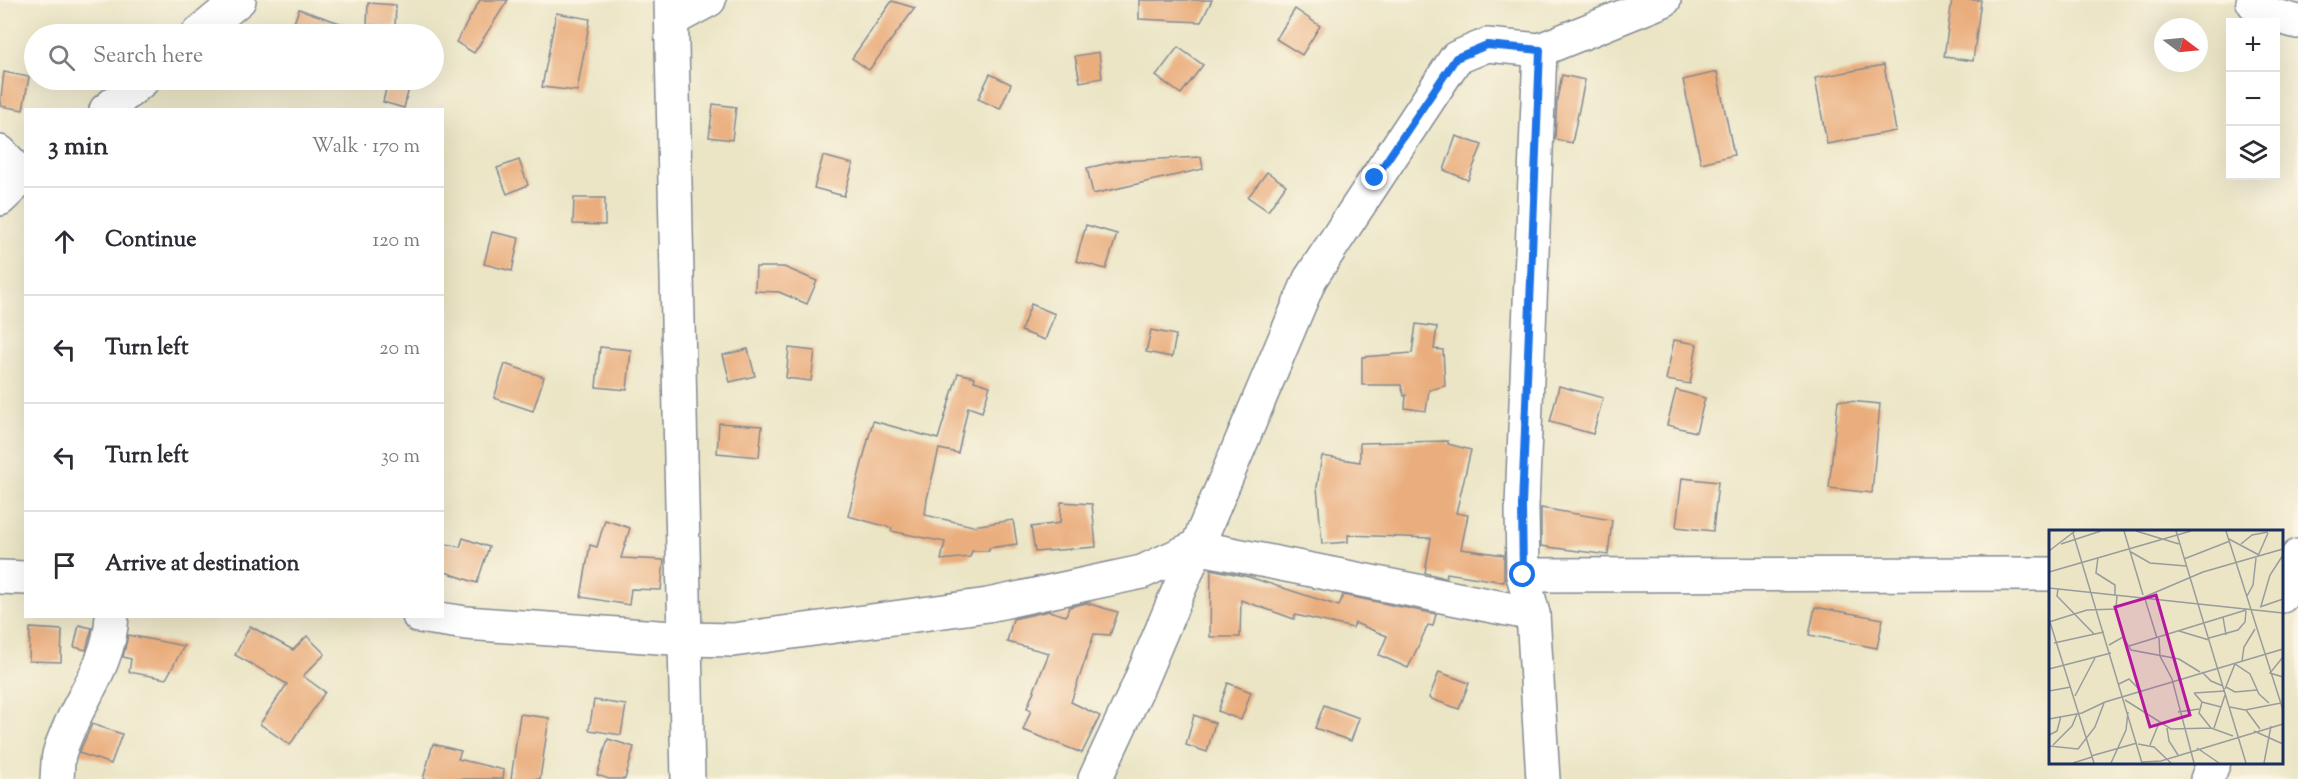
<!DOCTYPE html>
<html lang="en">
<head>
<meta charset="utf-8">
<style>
	body { margin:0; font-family:"Sorts Mill Goudy",serif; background:#f2f2f3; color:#2b2b33 }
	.controls { position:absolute; right:18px; top:18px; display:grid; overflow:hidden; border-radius:0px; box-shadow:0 6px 24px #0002 }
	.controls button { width:54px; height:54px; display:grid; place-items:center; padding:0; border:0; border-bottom:2px solid #e1e1e2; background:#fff; color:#2b2b33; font:30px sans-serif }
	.compass { position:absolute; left:2154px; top:18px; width:54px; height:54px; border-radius:50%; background:#fff; box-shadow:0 6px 24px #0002; rotate:106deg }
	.stop { position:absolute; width:18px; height:18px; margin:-14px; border:4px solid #1a73e8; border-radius:50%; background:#fff }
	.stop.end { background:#1a73e8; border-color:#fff; box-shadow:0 2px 6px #0008 }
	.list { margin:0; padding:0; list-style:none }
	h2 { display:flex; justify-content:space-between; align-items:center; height:78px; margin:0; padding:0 24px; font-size:26px }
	h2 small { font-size:20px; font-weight:400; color:#7c7c81 }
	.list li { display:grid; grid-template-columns:39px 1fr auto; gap:18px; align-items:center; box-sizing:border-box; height:108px; padding:0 24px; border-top:2px solid #e1e1e2 }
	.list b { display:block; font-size:22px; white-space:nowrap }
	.list em { font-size:20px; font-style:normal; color:#7c7c81 }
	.icon { flex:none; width:33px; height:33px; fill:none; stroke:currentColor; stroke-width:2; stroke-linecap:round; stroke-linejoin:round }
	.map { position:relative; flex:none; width:2298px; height:779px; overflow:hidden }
	.search { position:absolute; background:#fff; box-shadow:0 6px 24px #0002; left:24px; top:24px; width:420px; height:66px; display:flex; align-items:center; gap:15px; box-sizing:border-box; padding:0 21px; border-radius:33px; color:#7c7c81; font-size:22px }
	.panel { position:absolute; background:#fff; box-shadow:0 6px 24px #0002; left:24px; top:108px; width:420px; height:510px; border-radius:0px }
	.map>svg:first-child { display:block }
	.building { fill:#eaae7e }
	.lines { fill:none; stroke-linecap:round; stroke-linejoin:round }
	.minor-casing { stroke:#838a92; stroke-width:36 }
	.minor { stroke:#fff; stroke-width:33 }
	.route { stroke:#1a73e8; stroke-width:8 }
	.inset-road { fill:none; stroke:#989c9c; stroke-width:1.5 }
	.view { fill:#b5179e; fill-opacity:0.15; stroke:#b5179e; stroke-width:3 }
	.inset-edge { fill:none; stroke:#1b2f5e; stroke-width:3 }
</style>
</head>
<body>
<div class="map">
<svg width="2298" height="779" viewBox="0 0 2298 779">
	<rect width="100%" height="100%" fill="#fcf5e5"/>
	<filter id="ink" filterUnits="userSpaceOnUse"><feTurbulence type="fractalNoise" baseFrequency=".0167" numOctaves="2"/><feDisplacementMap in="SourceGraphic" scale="12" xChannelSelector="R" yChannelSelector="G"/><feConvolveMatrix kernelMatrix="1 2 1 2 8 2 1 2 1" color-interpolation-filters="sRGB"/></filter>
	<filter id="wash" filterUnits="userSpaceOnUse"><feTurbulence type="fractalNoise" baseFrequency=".008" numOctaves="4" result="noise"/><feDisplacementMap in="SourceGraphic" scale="24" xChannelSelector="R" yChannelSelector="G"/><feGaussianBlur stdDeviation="1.35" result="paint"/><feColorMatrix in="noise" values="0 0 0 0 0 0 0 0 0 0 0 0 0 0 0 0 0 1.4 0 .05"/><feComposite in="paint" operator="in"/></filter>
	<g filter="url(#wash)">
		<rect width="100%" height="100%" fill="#ebe5c6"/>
		<g id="blocks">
			<!-- building -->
			<g class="building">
				<path d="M480,0H508L474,53L456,42Z"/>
				<path d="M1139,0H1212L1201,22L1139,19Z"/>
				<path d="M1952,0H1981L1973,61L1944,57Z"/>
				<path d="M892,1L915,8L869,70L852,58Z"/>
				<path d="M368,3L396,5L395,27L367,25Z"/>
				<path d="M299,9L363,31L362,34H290Z"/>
				<path d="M1295,9L1320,26L1302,55L1276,39Z"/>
				<path d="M556,13L590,19L577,91L542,87Z"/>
				<path d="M1178,47L1203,65L1181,94L1156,76Z"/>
				<path d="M1099,52L1102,78L1080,82L1075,56Z"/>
				<path d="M1884,65L1896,131L1827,144L1815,78Z"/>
				<path d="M4,72L29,77L23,110L0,106Z"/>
				<path d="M1717,72L1734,155L1701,163L1683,80Z"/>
				<path d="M990,74L1011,84L1000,109L978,99Z"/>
				<path d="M1562,75L1585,80L1572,143L1555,139L1557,99Z"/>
				<path d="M388,80H411L404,108L383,102Z"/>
				<path d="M713,104L736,107L732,140L709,137Z"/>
				<path d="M1456,136L1482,145L1468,180L1444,170Z"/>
				<path d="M823,156L853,164L844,196L814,188Z"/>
				<path d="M1201,157L1203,169L1093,194L1087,168L1118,161Z"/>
				<path d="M519,160L528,185L507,194L497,168Z"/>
				<path d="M1267,172L1286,185L1268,211L1248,197Z"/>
				<path d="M574,198H605V225L573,224Z"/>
				<path d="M1086,225L1117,234L1106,269L1076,261Z"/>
				<path d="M492,232L519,238L512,271L484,264Z"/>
				<path d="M756,267H784L817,281L807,304L779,292L755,291Z"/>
				<path d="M1031,304L1055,314L1045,340L1021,331Z"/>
				<path d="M1416,324L1437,327L1434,349L1443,350L1445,386L1429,390L1426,411L1405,408L1406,395L1404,396L1401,385H1362V357L1412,353Z"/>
				<path d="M1151,330L1176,335L1172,357L1146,352Z"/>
				<path d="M1674,340L1697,344L1690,384L1666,380Z"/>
				<path d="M600,347L631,350L627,390L596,387Z"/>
				<path d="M789,348L815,351L811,381L786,378Z"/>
				<path d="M748,349L755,376L730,382L723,355Z"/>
				<path d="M505,364L544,377L533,411L494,398Z"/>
				<path d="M958,373L975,377L974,381L990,386L982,412L968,407L958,453L939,449L927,499L925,515L973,526L1013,520L1017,544L989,548V551H972L970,557L941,560L945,542L891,531L892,528L848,516L873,421L938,439Z"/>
				<path d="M1559,386L1603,398L1593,434L1550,422Z"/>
				<path d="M1676,390L1705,398L1696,432L1667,425Z"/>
				<path d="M1838,400L1880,404L1872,493L1829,488Z"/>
				<path d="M719,423L762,426L759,457L717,453Z"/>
				<path d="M1448,441V444L1471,450L1456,513L1468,515L1461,549L1504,555V582L1447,573L1446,578L1425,573L1431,538L1348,535V542L1322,544L1317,487L1322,456L1360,462V443Z"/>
				<path d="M1682,478L1718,482L1713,531L1676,527Z"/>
				<path d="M1061,502L1092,504L1096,547L1035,552L1031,527L1060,523Z"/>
				<path d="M1541,508L1612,520L1608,555L1541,546Z"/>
				<path d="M605,520L630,528L621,558L664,560L661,590L631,589L629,605L581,597L590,545L597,547Z"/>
				<path d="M463,538L489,547L477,583L442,571V543L460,547Z"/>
				<path d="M1211,569L1249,577L1339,606L1343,595L1436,614L1433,626L1428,625L1408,668L1379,655L1387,636L1355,623L1353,628L1295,615L1294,619L1241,600L1240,637H1210Z"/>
				<path d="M1086,603L1118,612L1110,635L1094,634L1071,702L1100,716L1082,753L1023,730L1031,710L1027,708L1049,653L1007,642L1013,619L1049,611L1066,616L1069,607Z"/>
				<path d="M1815,607L1883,619L1877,648L1809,635Z"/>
				<path d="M79,625L92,628L86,650L74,647Z"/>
				<path d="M250,626L293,650L307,636L325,654L303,676L325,692L290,745L260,724L287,684L235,655Z"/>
				<path d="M30,628L62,630L61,662L29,661Z"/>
				<path d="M128,635L184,646L166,679L129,672L131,659L123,657Z"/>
				<path d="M1439,672L1469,683L1459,709L1429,698Z"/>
				<path d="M1228,683L1251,692L1241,720L1218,711Z"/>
				<path d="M594,700L626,705L621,735L589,730Z"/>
				<path d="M1324,705L1359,718L1351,741L1315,728Z"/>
				<path d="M520,714L549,718L540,779H511Z"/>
				<path d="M1194,715L1215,723L1207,752L1186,745Z"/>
				<path d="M92,724L122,734L111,764L79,753Z"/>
				<path d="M608,739L634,747L625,779H609L597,775Z"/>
				<path d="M433,744L461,751L458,759L504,770L503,779H423Z"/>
			</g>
		</g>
	</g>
	<g filter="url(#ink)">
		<use href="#blocks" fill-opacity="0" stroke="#838a92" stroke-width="1.5"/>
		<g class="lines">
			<defs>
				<g id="minor">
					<path d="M671,0L688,779"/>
					<path d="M2254,0L2253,2L2261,12L2298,22"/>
					<path d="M672,20L709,0"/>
					<path d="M198,34L239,0"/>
					<path d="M1540,50L1522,506L1523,575L1533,614L1543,779"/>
					<path d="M106,110L143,80"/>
					<path d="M0,152L23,176"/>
					<path d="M0,199L26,174"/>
					<path d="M1523,575L2050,574"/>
					<path d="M0,577L26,578"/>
					<path d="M2282,596L2298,556"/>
					<path d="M419,616L466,623L686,639L733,640L988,605L1142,572L1196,547L1533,614"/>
					<path d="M57,779C58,770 57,759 60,751C75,703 109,670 112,616"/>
					<path d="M1095,779L1137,689L1310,279L1456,58L1487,45L1540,50L1664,0"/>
					<path d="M2207,779L2214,762"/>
				</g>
			</defs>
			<!-- minor casing -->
			<use href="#minor" class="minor-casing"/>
			<!-- minor -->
			<use href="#minor" class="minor"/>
		</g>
	</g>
	<g class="lines" filter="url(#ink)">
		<!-- route -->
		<path class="route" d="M1375,178L1456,58L1487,45L1540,50L1522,506L1523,575"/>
	</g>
	<!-- overview -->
	<g transform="translate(2049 530)">
		<rect width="234" height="234" fill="#ebe5c6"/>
		<path class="inset-road" d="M75,1L94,65M87,1L130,14M127,1L197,233M177,1L234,180M24,3L93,233M180,9L210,25M12,14L52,1M192,14L203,5L219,2M0,21L26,1M82,22L101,33L137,36M209,26L219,3M49,27L47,43L66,55V65M135,29L181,11M0,42L142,1M0,58L234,83M9,59L8,66L45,104M198,66L204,55L207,28M93,68L154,42L234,19M96,69L108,108M212,76L221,45L234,25M211,77L234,69M174,87L177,105M0,89L45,233M0,92L38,80L67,79L68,65M130,101L160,110M110,108L111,126L123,149L145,233M160,108L189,100L196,92L197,81M5,113L55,102M60,115L74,107L82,120L130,129L151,142M80,116L197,80M234,127L221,143L234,147M193,131L195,117L206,99M0,139L62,123M153,142L162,151L174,156M70,154L80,149L92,161M177,157L186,162L208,160M176,159L186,134L201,144L210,164L220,173M0,161L22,157M145,163L153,172L172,177M145,163L176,161M26,166L46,128M76,170L122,199L162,198L184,206M153,172L150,183L162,198M181,177L196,180L232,173M197,180L211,199M129,182L150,179M0,189L33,183L56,172L234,119M118,198L120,211L129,225M165,198L176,165M205,201L234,214M0,205L8,201L12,186M89,214L105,217L122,233M4,215L23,196L28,184M101,215L110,193M0,216L29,219L46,197L55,173M148,218L170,233M42,226L88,213M93,232L112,231L234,194M24,233L43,227M62,233L77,200L79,182M215,233L222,196"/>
		<path class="view" d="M107,65L141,185L101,197L66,77Z"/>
		<rect width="234" height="234" class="inset-edge"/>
	</g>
</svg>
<div class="controls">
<button>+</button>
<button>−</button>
<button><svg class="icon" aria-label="layers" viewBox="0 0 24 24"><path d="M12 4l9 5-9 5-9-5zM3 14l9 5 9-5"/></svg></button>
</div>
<svg class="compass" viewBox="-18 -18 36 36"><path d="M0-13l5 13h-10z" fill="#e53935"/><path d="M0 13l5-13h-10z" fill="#7c7c81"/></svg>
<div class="stop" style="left:1523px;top:575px"></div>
<div class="stop end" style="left:1375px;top:178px"></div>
<div class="search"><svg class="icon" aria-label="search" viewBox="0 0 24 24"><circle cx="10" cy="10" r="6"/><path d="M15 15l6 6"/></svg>Search here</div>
<section class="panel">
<h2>3 min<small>Walk · 170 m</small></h2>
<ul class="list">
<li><svg class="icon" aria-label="ahead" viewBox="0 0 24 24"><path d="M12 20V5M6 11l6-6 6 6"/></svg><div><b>Continue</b></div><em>120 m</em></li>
<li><svg class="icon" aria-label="left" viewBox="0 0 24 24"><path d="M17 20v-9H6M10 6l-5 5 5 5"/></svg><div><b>Turn left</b></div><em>20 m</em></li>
<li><svg class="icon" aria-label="left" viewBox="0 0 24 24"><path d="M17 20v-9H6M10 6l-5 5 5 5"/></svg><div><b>Turn left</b></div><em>30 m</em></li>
<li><svg class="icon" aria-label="arrive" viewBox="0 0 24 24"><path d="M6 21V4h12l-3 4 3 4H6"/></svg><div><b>Arrive at destination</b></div></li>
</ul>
</section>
</div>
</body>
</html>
